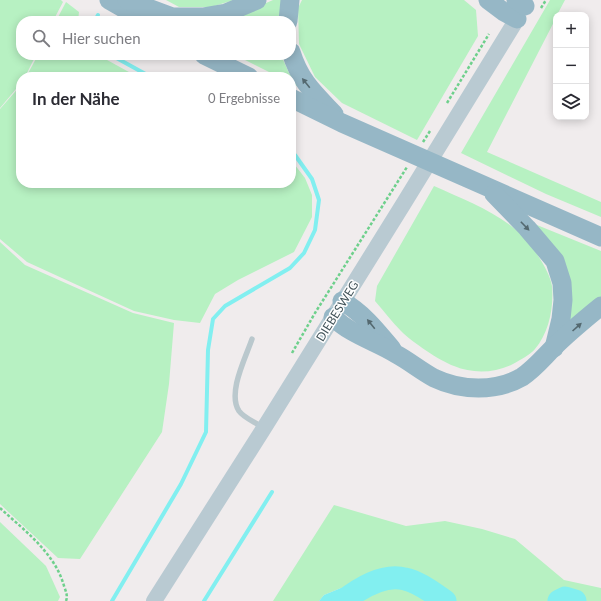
<!DOCTYPE html>
<html lang="de">
<head>
<meta charset="utf-8">
<style>
	body { margin:0; font-family:Lato,sans-serif; background:#f2f2f3; color:#2b2b33 }
	.controls { position:absolute; right:12px; top:12px; display:grid; overflow:hidden; border-radius:8px; box-shadow:0 2px 10px #0003 }
	.controls button { width:36px; height:36px; display:grid; place-items:center; padding:0; border:0; border-bottom:1px solid #e1e1e2; background:#fff; color:#2b2b33; font:20px sans-serif }
	.list { margin:0; padding:0; list-style:none }
	h2 { display:flex; justify-content:space-between; align-items:center; height:52px; margin:0; padding:0 16px; font-size:17px }
	h2 small { font-size:13px; font-weight:400; color:#7c7c81 }
	.icon { flex:none; width:22px; height:22px; fill:none; stroke:currentColor; stroke-width:2; stroke-linecap:round; stroke-linejoin:round }
	.map { position:relative; flex:none; width:601px; height:601px; overflow:hidden }
	.search { position:absolute; background:#fff; box-shadow:0 2px 10px #0003; left:16px; top:16px; width:280px; height:44px; display:flex; align-items:center; gap:10px; box-sizing:border-box; padding:0 14px; border-radius:16px; color:#7c7c81; font-size:15px }
	.panel { position:absolute; background:#fff; box-shadow:0 2px 10px #0003; left:16px; top:72px; width:280px; height:116px; border-radius:16px }
	.map>svg:first-child { display:block }
	.green { fill:#b7f1c2 }
	.water { fill:#82eff0 }
	.lines { fill:none; stroke-linecap:round; stroke-linejoin:round }
	.stream { stroke:#82eff0; stroke-width:4 }
	.river { stroke:#82eff0; stroke-width:23 }
	.path { stroke:#6ed08c; stroke-width:2.5; stroke-dasharray:3 2; stroke-linecap:butt }
	.service { stroke:#bac8cd; stroke-width:5.5 }
	.secondary { stroke:#b9cad2; stroke-width:16 }
	.trunk { stroke:#96b7c6; stroke-width:19 }
	.oneway { fill:#546970 }
	.labels { text-anchor:middle; dominant-baseline:central; stroke-width:3; stroke-linejoin:round; paint-order:stroke }
	.street-label { font-size:12px; fill:#44555b; stroke:#fff }
</style>
</head>
<body>
<div class="map">
<svg width="601" height="601" viewBox="0 0 601 601">
	<rect width="100%" height="100%" fill="#f0eced"/>
	<!-- green -->
	<g class="green">
		<path d="M0,0H61L63,2L53,21H21V55H36L25,77H21V83L0,108Z"/>
		<path d="M166,0H234L211,7H179Z"/>
		<path d="M273,0H283L278,21H220L236,16Z"/>
		<path d="M302,0H464L476,10L478,36L417,140L342,103L315,77L299,44L298,8Z"/>
		<path d="M550,0H565L557,15H556V18L487,152L601,202V217L546,194L461,153Z"/>
		<path d="M66,2L79,12L78,21H56Z"/>
		<path d="M38,55H98L138,77H26Z"/>
		<path d="M235,55H281L289,73L299,87L291,83V77H279Z"/>
		<path d="M21,85V183H291V160L305,178L312,195V217L294,252L238,280L215,294L200,323L174,320L134,311L27,262L0,239V109Z"/>
		<path d="M434,186C465,200 498,212 523,236C533,246 550,272 552,286C554,307 549,333 535,349C530,355 520,360 513,364C495,373 473,374 454,366C440,361 412,342 401,331C392,322 384,311 375,301L377,286Z"/>
		<path d="M532,223L601,251V298L567,328L569,290Z"/>
		<path d="M0,242L25,265L133,313L174,323L169,384L162,432L80,559L58,558L0,504Z"/>
		<path d="M334,505L406,526L445,521L482,529L515,539L564,580L601,588V601H355L341,588L324,595L319,601H273Z"/>
		<path d="M0,522L46,566L60,597L58,601H0Z"/>
	</g>
	<!-- water -->
	<path class="water" d="M341,588L355,601H319L324,595Z"/>
	<g class="lines">
		<!-- stream -->
		<g class="stream">
			<path d="M95,21L98,15"/>
			<path d="M111,55L151,77"/>
			<path d="M112,601L181,484L206,432L208,350L213,319L225,306L290,268L304,253L315,230L319,200L312,179L295,155L291,153"/>
			<path d="M204,601L272,492"/>
		</g>
		<!-- river -->
		<g class="river">
			<path d="M343,601C359,589 383,573 405,579C419,582 433,593 445,601"/>
			<path d="M559,601L565,598L575,601"/>
		</g>
		<!-- path -->
		<g class="path">
			<path d="M541,8L546,0"/>
			<path d="M447,103L489,34"/>
			<path d="M423,142L430,131"/>
			<path d="M292,353L315,313L407,167"/>
			<path d="M0,508C25,531 55,553 64,586C66,592 68,596 66,601"/>
		</g>
		<!-- service -->
		<path class="service" d="M252,339C246,357 227,393 239,411C244,418 255,422 262,427"/>
		<!-- secondary -->
		<path class="secondary" d="M154,601L264,428L404,203L517,19"/>
		<!-- trunk -->
		<g class="trunk">
			<path d="M109,0L137,16"/>
			<path d="M127,0L172,17H203L226,13L257,0"/>
			<path d="M488,0L504,12L517,19"/>
			<path d="M516,0L525,6"/>
			<path d="M288,21L290,0"/>
			<path d="M291,52C300,81 314,93 334,114"/>
			<path d="M204,55L249,77"/>
			<path d="M291,98L342,123L601,237"/>
			<path d="M494,194L527,228L555,261L562,283L563,300L561,319L554,348"/>
			<path d="M342,301C363,313 377,331 392,349"/>
			<path d="M333,317C351,335 375,341 396,354C409,361 421,371 434,378C461,391 496,392 522,377C534,369 543,358 553,348C568,333 585,319 601,306"/>
		</g>
	</g>
	<!-- one-way arrows -->
	<defs><path id="oneway-solid" d="M-6-.8H1V-3.2L6.5 0L1 3.2V.8H-6Z"/></defs>
	<g class="oneway">
		<use href="#oneway-solid" transform="translate(306 83) rotate(-129)"/>
		<use href="#oneway-solid" transform="translate(525 226) rotate(46)"/>
		<use href="#oneway-solid" transform="translate(371 324) rotate(-129)"/>
		<use href="#oneway-solid" transform="translate(577 327) rotate(-42)"/>
	</g>
	<g class="labels">
		<!-- street labels -->
		<g class="street-label">
			<text transform="translate(337 311) rotate(-58)">DIEBESWEG</text>
		</g>
	</g>
</svg>
<div class="controls">
<button>+</button>
<button>−</button>
<button><svg class="icon" aria-label="layers" viewBox="0 0 24 24"><path d="M12 4l9 5-9 5-9-5zM3 14l9 5 9-5"/></svg></button>
</div>
<div class="search"><svg class="icon" aria-label="search" viewBox="0 0 24 24"><circle cx="10" cy="10" r="6"/><path d="M15 15l6 6"/></svg>Hier suchen</div>
<section class="panel">
<h2>In der Nähe<small>0 Ergebnisse</small></h2>
<ul class="list">
</ul>
</section>
</div>
</body>
</html>
